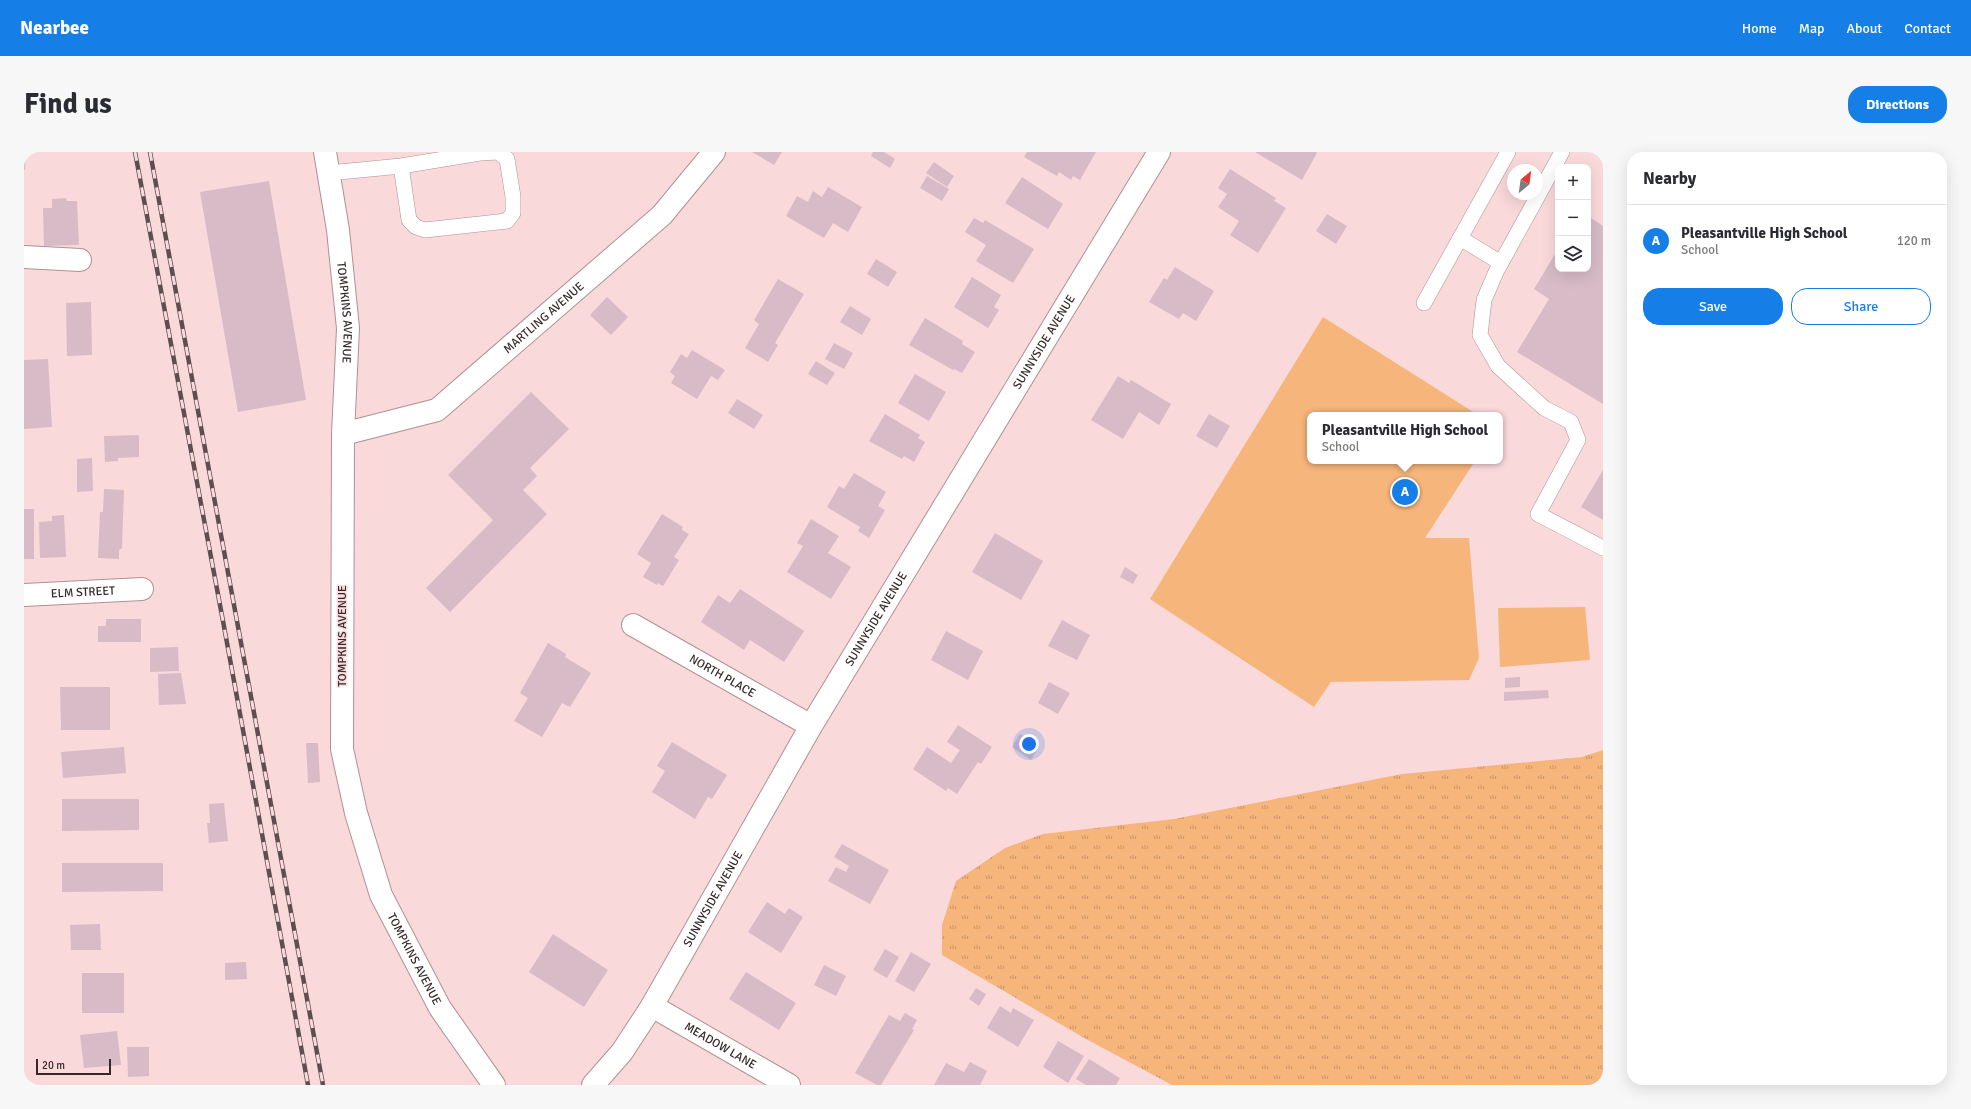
<!DOCTYPE html>
<html lang="en">
<head>
<meta charset="utf-8">
<style>
	body { margin:0; font-family:Signika,sans-serif; background:#f7f7f7; color:#2b2b33 }
	.controls { position:absolute; right:12px; top:12px; display:grid; overflow:hidden; border-radius:8px; box-shadow:0 4px 16px #0002 }
	.controls button { width:36px; height:36px; display:grid; place-items:center; padding:0; border:0; border-bottom:1px solid #e1e1e2; background:#fff; color:#2b2b33; font:20px sans-serif }
	.compass { position:absolute; left:1483px; top:12px; width:36px; height:36px; border-radius:50%; background:#fff; box-shadow:0 4px 16px #0002; rotate:29deg }
	.scale { position:absolute; left:12px; bottom:10px; width:75px; box-sizing:border-box; padding-left:4px; border:2px solid #352929; border-top:0; font-size:11px; line-height:14px; white-space:nowrap; color:#352929; -webkit-text-stroke:3px #fad9db; paint-order:stroke }
	.you { position:absolute; left:1005px; top:592px; width:14px; height:14px; margin:-10px; border:3px solid #fff; border-radius:50%; background:#1a73e8; box-shadow:0 0 0 6px #1a73e833 }
	.badge { display:grid; place-items:center; width:26px; height:26px; border-radius:50%; background:#157fe7; color:#fff; font-size:13px; font-weight:700 }
	.pin { position:absolute; translate:-50% -50%; border:2px solid #fff; box-shadow:0 1px 4px #0006 }
	.popup { position:absolute; left:1283px; top:260px; width:196px; height:52px; box-sizing:border-box; display:grid; place-content:center; border-radius:8px; background:#fff; filter:drop-shadow(0 1px 3px #0005); font-size:13px; white-space:nowrap; color:#7c7c81 }
	.popup b { font-size:15px; color:#2b2b33 }
	.popup::after { content:''; position:absolute; left:50%; top:100%; margin-left:-8px; border:8px solid transparent; border-top-color:#fff }
	.list { margin:0; padding:0; list-style:none }
	h2 { display:flex; justify-content:space-between; align-items:center; height:52px; margin:0; padding:0 16px; font-size:17px }
	h2 small { font-size:13px; font-weight:400; color:#7c7c81 }
	.list li { display:grid; grid-template-columns:26px 1fr auto; gap:12px; align-items:center; box-sizing:border-box; height:72px; padding:0 16px; border-top:1px solid #e1e1e2 }
	.list b { display:block; font-size:15px; white-space:nowrap }
	.list p { margin:0; font-size:13px; white-space:nowrap; color:#7c7c81 }
	.list em { font-size:13px; font-style:normal; color:#7c7c81 }
	.actions { display:flex; gap:8px; padding:12px 16px }
	.actions a { flex:1; padding:9px 0; border:1px solid #157fe7; border-radius:16px; text-align:center; font-size:14px; color:#157fe7 }
	.actions .main { background:#157fe7; color:#fff }
	.icon { flex:none; width:22px; height:22px; fill:none; stroke:currentColor; stroke-width:2; stroke-linecap:round; stroke-linejoin:round }
	.map { position:relative; flex:none; width:1579px; height:933px; overflow:hidden; border-radius:16px }
	header { display:flex; align-items:center; gap:24px; box-sizing:border-box; height:56px; padding:0 20px; background:#157fe7; color:#fff }
	header strong { font-size:19px }
	nav { display:flex; gap:22px; margin-inline-start:auto; font-size:14px }
	.intro { display:flex; align-items:center; justify-content:space-between; box-sizing:border-box; height:96px; padding:0 24px }
	h1 { margin:0; font-size:28px }
	.button { padding:10px 18px; border-radius:16px; background:#157fe7; color:#fff; font-size:14px; font-weight:700 }
	main { display:flex; gap:24px; padding:0 24px }
	aside { flex:1; background:#fff; border-radius:16px; box-shadow:0 4px 16px #0002 }
	.map>svg:first-child { display:block }
	.grass { fill:url(#grass-tufts) }
	.garden { fill:#f6b57b }
	.building { fill:#d8bbc7 }
	.lines { fill:none; stroke-linecap:round; stroke-linejoin:round }
	.lane-casing { stroke:#b09193; stroke-width:16 }
	.street-casing { stroke:#b09193; stroke-width:24 }
	.lane { stroke:#fff; stroke-width:15 }
	.street { stroke:#fff; stroke-width:22 }
	.rail-casing { stroke:#5f4e4f; stroke-width:4.5 }
	.rail { stroke:#fad9db; stroke-width:3; stroke-dasharray:9; stroke-linecap:butt }
	.labels { text-anchor:middle; dominant-baseline:central; stroke-width:3; stroke-linejoin:round; paint-order:stroke }
	.street-label { font-size:12px; fill:#352929; stroke:#fad9db }
</style>
</head>
<body>
<header>
<strong>Nearbee</strong>
<nav><a>Home</a><a>Map</a><a>About</a><a>Contact</a></nav>
</header>
<div class="intro"><h1>Find us</h1><a class="button">Directions</a></div>
<main>
<div class="map">
<svg width="1579" height="933" viewBox="0 0 1579 933">
	<defs>
		<pattern id="grass-tufts" width="24" height="20" patternUnits="userSpaceOnUse"><rect width="24" height="20" fill="#f6b57b"/><path d="M3 7l-1-3M5 7V3M7 7l1-3M15 17l-1-3M17 17v-4M19 17l1-3" fill="none" stroke="#c89365"/></pattern>
	</defs>
	<rect width="100%" height="100%" fill="#fad9db"/>
	<!-- grass -->
	<path class="grass" d="M1579,598V933H1148L1062,887L918,803V773L932,729L981,696L1019,682L1150,667L1378,622L1558,605Z"/>
	<!-- garden -->
	<g class="garden">
		<path d="M1299,165L1454,263H1286V309H1451L1401,386H1445L1455,506L1445,528L1307,530L1290,555L1126,447Z"/>
		<path d="M1561,455L1566,508L1476,515L1474,456Z"/>
	</g>
	<!-- building -->
	<g class="building">
		<path d="M728,0H758L750,13Z"/>
		<path d="M849,0H860L871,7L866,16L847,4Z"/>
		<path d="M1003,0H1072L1056,28L1049,24L1047,28L1035,20L1033,24L1000,5Z"/>
		<path d="M1231,0H1292L1293,1L1278,28Z"/>
		<path d="M0,1L2,2L1,18H0Z"/>
		<path d="M910,10L930,24L923,35L902,21Z"/>
		<path d="M1206,17L1252,46L1250,49L1262,56L1234,101L1206,83L1215,69L1194,55L1203,42L1194,36Z"/>
		<path d="M903,24L925,37L918,49L896,36Z"/>
		<path d="M998,25L1039,52L1024,77L981,51Z"/>
		<path d="M245,29L282,248L214,260L176,40Z"/>
		<path d="M804,35L838,55L824,80L809,71L800,86L762,64L773,44L784,50L789,39L798,45Z"/>
		<path d="M42,46L43,49H53L55,93L20,94L19,56H28V47Z"/>
		<path d="M1303,62L1323,74L1312,92L1292,79Z"/>
		<path d="M1564,64L1579,74V252L1493,200L1525,147L1510,137L1534,97V117H1564Z"/>
		<path d="M950,66L959,71L961,68L1010,97L989,131L952,109L962,93L941,80Z"/>
		<path d="M852,107L873,120L864,135L843,122Z"/>
		<path d="M1151,115L1190,139L1172,169L1159,161L1155,167L1125,150L1140,126L1143,128Z"/>
		<path d="M948,125L977,143L970,155L975,158L964,176L930,155Z"/>
		<path d="M754,127L780,142L751,191L754,193L744,210L721,196L735,172L730,168Z"/>
		<path d="M583,145L604,165L587,183L566,163Z"/>
		<path d="M67,150L68,203L43,204L42,151Z"/>
		<path d="M826,154L847,167L838,183L816,170Z"/>
		<path d="M901,166L939,189L938,192L951,200L938,221L930,217L929,218L885,193Z"/>
		<path d="M810,191L829,201L820,217L801,207Z"/>
		<path d="M668,198L701,218L694,228L687,224L673,247L647,231L651,224L646,220L657,202L663,206Z"/>
		<path d="M24,207L28,275L0,277V208Z"/>
		<path d="M792,209L811,221L803,233L784,222Z"/>
		<path d="M891,222L922,240L905,269L874,251Z"/>
		<path d="M1094,224L1105,231L1107,228L1147,252L1135,273L1115,260L1099,287L1067,268Z"/>
		<path d="M507,240L545,277L506,316L513,324L499,338L523,362L426,460L402,436L469,368L424,323Z"/>
		<path d="M713,247L739,263L730,277L704,261Z"/>
		<path d="M861,262L896,283L894,286L901,290L890,310L880,304L878,307L845,289Z"/>
		<path d="M1185,262L1206,274L1193,296L1172,284Z"/>
		<path d="M115,283V305L94,306V309L81,310L80,284Z"/>
		<path d="M68,306L69,339L53,340V307Z"/>
		<path d="M1579,318V368L1557,355Z"/>
		<path d="M830,321L862,340L854,354L861,358L845,386L834,379L836,375L803,355L815,334L820,337Z"/>
		<path d="M80,337L100,338L98,396L95,398V407L74,406L76,360H79Z"/>
		<rect x="0" y="357" width="10" height="50"/>
		<path d="M638,362L659,375L658,378L665,382L650,405L655,408L639,434L634,431L633,433L619,425L627,411L613,402Z"/>
		<path d="M40,363L42,405L16,406L15,370L28,369V364Z"/>
		<path d="M787,367L815,384L804,401L827,415L807,447L763,420L779,394L773,391Z"/>
		<path d="M971,381L1019,409L997,448L948,420Z"/>
		<path d="M1101,415L1114,423L1109,432L1096,425Z"/>
		<path d="M716,437L780,479L760,510L726,488L720,498L677,470L694,443L706,451Z"/>
		<path d="M82,467H117V490H74V474H82Z"/>
		<path d="M1038,468L1066,483L1053,508L1024,494Z"/>
		<path d="M922,479L959,499L944,528L907,508Z"/>
		<path d="M524,491L542,502L541,505L567,521L546,555L538,551L518,585L490,569L504,546L496,541Z"/>
		<path d="M154,495L155,519L126,520V496Z"/>
		<path d="M157,521L162,552L135,553L134,522Z"/>
		<path d="M1496,525V535L1481,536V526Z"/>
		<path d="M1025,530L1046,541L1034,562L1014,551Z"/>
		<path d="M36,535H86V578H37Z"/>
		<path d="M1524,538L1525,546L1480,549V540Z"/>
		<path d="M934,573L968,595L957,612L954,610L933,642L924,636L922,639L889,617L903,595L927,611L936,598L923,590Z"/>
		<path d="M996,582L1015,595L1007,608L988,595Z"/>
		<path d="M648,590L703,623L688,647L684,645L671,667L628,640L641,619L633,614Z"/>
		<path d="M282,591H294L296,630L284,631Z"/>
		<path d="M100,595L102,621L39,626L37,600Z"/>
		<path d="M38,647H115V678L38,679Z"/>
		<path d="M200,651L204,689L185,691L183,671H186L185,652Z"/>
		<path d="M818,692L865,718L846,752L804,729L812,715L822,720L825,714L810,705Z"/>
		<path d="M38,711H139V739L38,740Z"/>
		<path d="M743,750L761,762L765,756L779,765L757,801L724,780Z"/>
		<path d="M76,772L77,798H47L46,773Z"/>
		<path d="M529,782L584,818L560,855L505,820Z"/>
		<path d="M861,797L875,805L863,826L849,818Z"/>
		<path d="M887,800L907,812L890,840L871,829Z"/>
		<path d="M222,810L223,827L201,828V811Z"/>
		<path d="M800,813L822,824L812,844L790,833Z"/>
		<path d="M722,820L772,851L755,878L705,847Z"/>
		<rect x="58" y="821" width="42" height="40"/>
		<path d="M952,836L962,842L955,854L945,847Z"/>
		<path d="M976,854L987,861L989,856L1010,868L994,895L963,876Z"/>
		<path d="M881,861L893,868L888,877L890,878L857,933H853L831,921L865,863L876,869Z"/>
		<path d="M93,879L97,913L60,916L56,883Z"/>
		<path d="M1034,889L1060,904L1044,931L1019,915Z"/>
		<path d="M103,895H125V924L104,925Z"/>
		<path d="M1065,907L1096,926L1092,933H1062L1052,927Z"/>
		<path d="M946,910L963,919L956,933H910L922,911L940,920Z"/>
	</g>
	<g class="lines">
		<defs>
			<g id="lane">
				<path d="M1538,0L1472,120L1460,148L1456,183L1474,214L1520,256L1547,270L1554,288L1514,362L1579,396"/>
				<path d="M305,21L377,14L456,1L474,0L483,7L489,45V61L483,69L401,78L392,75L385,68L377,14"/>
				<path d="M1436,86L1477,111"/>
				<path d="M1400,151L1484,0"/>
			</g>
			<g id="street">
				<path id="s1" d="M301,0L314,78L324,176L319,282L318,597L332,661L357,743L416,856L470,933"/>
				<path d="M0,105L56,108"/>
				<path id="s2" d="M319,282L413,258L638,63L690,0"/>
				<path id="s3" d="M0,443L118,437"/>
				<path id="s4" d="M609,473L787,574"/>
				<path id="s5" d="M628,854L765,933"/>
				<path id="s6" d="M569,933L598,900L628,854L787,574L1135,0"/>
			</g>
		</defs>
		<!-- lane casing -->
		<use href="#lane" class="lane-casing"/>
		<!-- street casing -->
		<use href="#street" class="street-casing"/>
		<!-- lane -->
		<use href="#lane" class="lane"/>
		<!-- street -->
		<use href="#street" class="street"/>
		<defs>
			<g id="rail">
				<path d="M111,0L199,469L284,933"/>
				<path d="M126,0L299,933"/>
			</g>
		</defs>
		<!-- rail casing -->
		<use href="#rail" class="rail-casing"/>
		<!-- rail -->
		<use href="#rail" class="rail"/>
	</g>
	<g class="labels">
		<!-- street labels -->
		<g class="street-label">
			<text stroke="none"><textPath href="#s1" startOffset="162">TOMPKINS AVENUE</textPath></text>
			<text stroke="none"><textPath href="#s2" startOffset="238">MARTLING AVENUE</textPath></text>
			<text stroke="none"><textPath href="#s6" startOffset="870">SUNNYSIDE AVENUE</textPath></text>
			<text stroke="none"><textPath href="#s3" startOffset="59">ELM STREET</textPath></text>
			<text stroke="none"><textPath href="#s6" startOffset="546">SUNNYSIDE AVENUE</textPath></text>
			<text transform="translate(318 484) rotate(-90)">TOMPKINS AVENUE</text>
			<text stroke="none"><textPath href="#s4" startOffset="103">NORTH PLACE</textPath></text>
			<text stroke="none"><textPath href="#s6" startOffset="222">SUNNYSIDE AVENUE</textPath></text>
			<text stroke="none"><textPath href="#s1" startOffset="822">TOMPKINS AVENUE</textPath></text>
			<text stroke="none"><textPath href="#s5" startOffset="79">MEADOW LANE</textPath></text>
		</g>
	</g>
</svg>
<div class="controls">
<button>+</button>
<button>−</button>
<button><svg class="icon" aria-label="layers" viewBox="0 0 24 24"><path d="M12 4l9 5-9 5-9-5zM3 14l9 5 9-5"/></svg></button>
</div>
<svg class="compass" viewBox="-18 -18 36 36"><path d="M0-13l5 13h-10z" fill="#e53935"/><path d="M0 13l5-13h-10z" fill="#7c7c81"/></svg>
<div class="scale">20 m</div>
<div class="you"></div>
<div class="pin badge" style="left:1381px;top:340px">A</div>
<div class="popup"><b>Pleasantville High School</b>School</div>
</div>
<aside>
<h2>Nearby<small></small></h2>
<ul class="list">
<li><span class="badge">A</span><div><b>Pleasantville High School</b><p>School</p></div><em>120 m</em></li>
</ul>
<div class="actions"><a class="main">Save</a><a>Share</a></div>
</aside>
</main>
</body>
</html>
